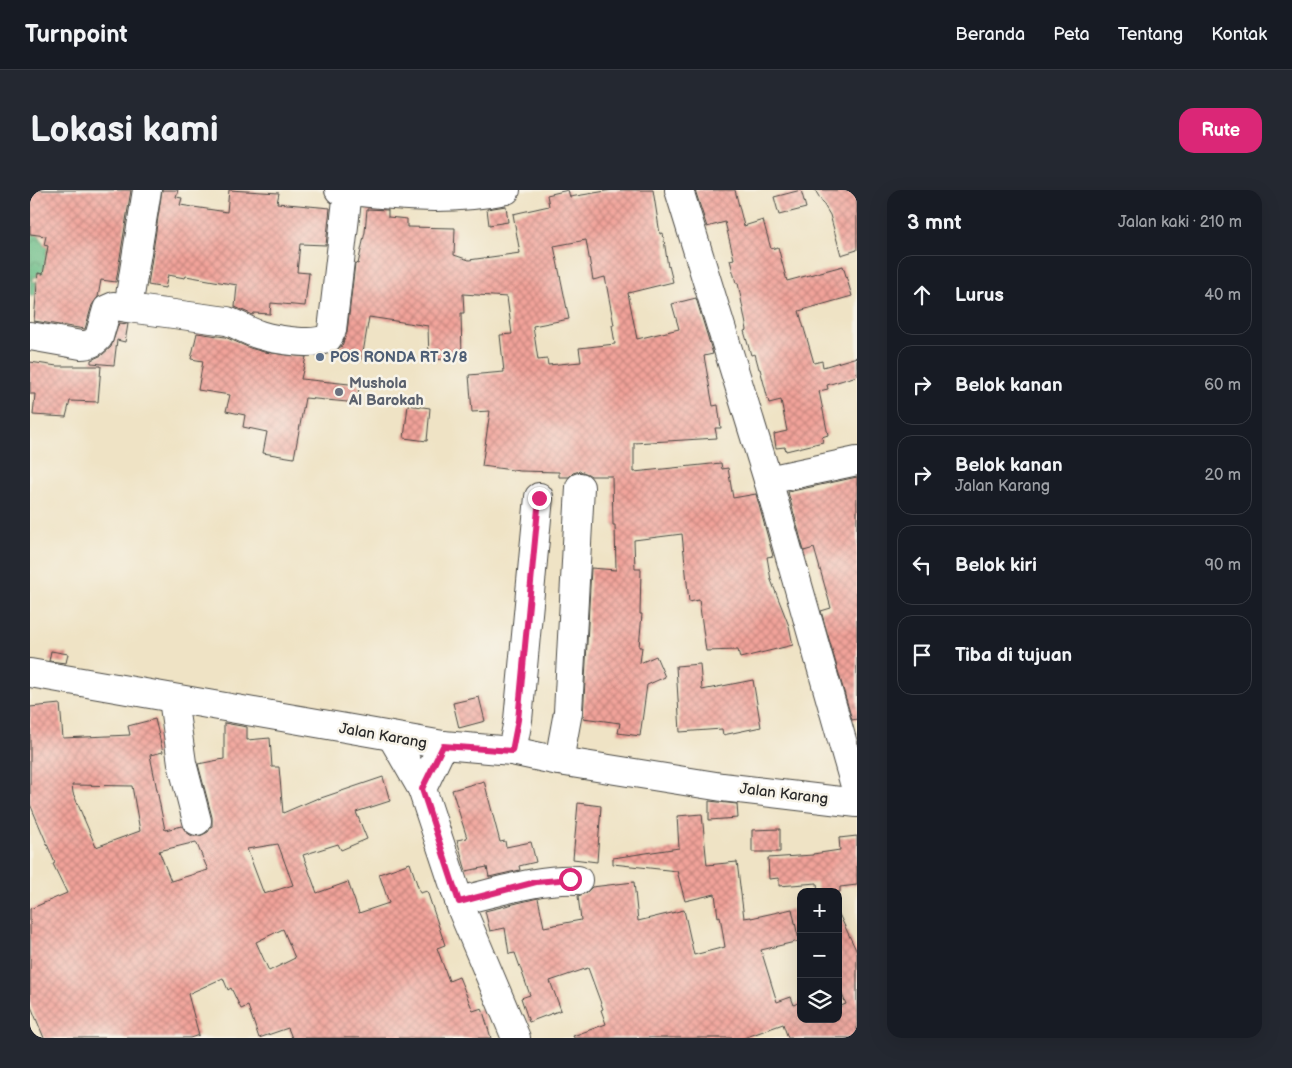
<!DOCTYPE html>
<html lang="id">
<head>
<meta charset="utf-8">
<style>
	body { margin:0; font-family:"Balsamiq Sans",sans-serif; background:#242831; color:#f1f3f6 }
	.controls { position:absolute; right:15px; bottom:15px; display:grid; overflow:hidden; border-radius:10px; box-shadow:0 5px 20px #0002 }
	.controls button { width:45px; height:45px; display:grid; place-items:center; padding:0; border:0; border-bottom:1px solid #363941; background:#171b24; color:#f1f3f6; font:25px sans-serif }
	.stop { position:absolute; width:15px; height:15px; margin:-11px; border:4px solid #db2777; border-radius:50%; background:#fff }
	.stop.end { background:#db2777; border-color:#fff; box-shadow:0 1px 5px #0008 }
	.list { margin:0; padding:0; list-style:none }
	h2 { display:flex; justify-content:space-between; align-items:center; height:65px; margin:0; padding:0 20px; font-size:21px }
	h2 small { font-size:16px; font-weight:400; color:#9ea1a6 }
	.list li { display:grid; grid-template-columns:32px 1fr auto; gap:15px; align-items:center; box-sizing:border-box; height:80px; margin:0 10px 10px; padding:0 10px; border:1px solid #363941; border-radius:15px }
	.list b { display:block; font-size:19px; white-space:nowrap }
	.list p { margin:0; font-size:16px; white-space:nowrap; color:#9ea1a6 }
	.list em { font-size:16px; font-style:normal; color:#9ea1a6 }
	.icon { flex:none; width:28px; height:28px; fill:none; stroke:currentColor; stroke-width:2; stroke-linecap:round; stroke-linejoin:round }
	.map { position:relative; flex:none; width:827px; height:848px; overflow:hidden; border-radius:15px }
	header { display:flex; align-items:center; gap:30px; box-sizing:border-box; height:70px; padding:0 25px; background:#171b24; border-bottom:1px solid #363941 }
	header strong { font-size:24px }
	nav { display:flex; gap:28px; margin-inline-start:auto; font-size:18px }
	.intro { display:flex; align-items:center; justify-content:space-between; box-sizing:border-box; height:120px; padding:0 30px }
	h1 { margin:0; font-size:35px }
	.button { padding:12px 22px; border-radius:15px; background:#db2777; color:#fff; font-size:18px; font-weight:700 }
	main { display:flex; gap:30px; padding:0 30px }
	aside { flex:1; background:#171b24; border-radius:15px; box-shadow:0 5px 20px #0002 }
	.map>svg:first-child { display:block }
	.forest { fill:url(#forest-crowns); stroke:#4c745a }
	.building { fill:url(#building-cross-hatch); fill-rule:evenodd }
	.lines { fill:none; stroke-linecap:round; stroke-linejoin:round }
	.minor-casing { stroke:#484742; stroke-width:30 }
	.major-casing { stroke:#484742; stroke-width:30 }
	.minor { stroke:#fff; stroke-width:28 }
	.major { stroke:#fff; stroke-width:28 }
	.route { stroke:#db2777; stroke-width:6 }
	.service-dot { fill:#5c6f8a; stroke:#f7f3e8; stroke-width:2 }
	.worship-dot { fill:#6b7280; stroke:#f7f3e8; stroke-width:2 }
	.labels { text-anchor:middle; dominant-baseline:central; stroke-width:5; stroke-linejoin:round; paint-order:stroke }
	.service-label { font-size:15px; font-weight:bold; fill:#4e5e75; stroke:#f7f3e8; text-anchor:start }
	.worship-label { font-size:15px; font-weight:bold; fill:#5b616d; stroke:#f7f3e8; text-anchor:start }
	.street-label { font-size:15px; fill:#2b2b2b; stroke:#f7f3e8 }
</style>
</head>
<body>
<header>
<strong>Turnpoint</strong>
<nav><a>Beranda</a><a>Peta</a><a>Tentang</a><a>Kontak</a></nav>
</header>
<div class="intro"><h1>Lokasi kami</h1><a class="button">Rute</a></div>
<main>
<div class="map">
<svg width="827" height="848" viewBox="0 0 827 848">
	<defs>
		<pattern id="forest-crowns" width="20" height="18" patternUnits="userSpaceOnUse" patternTransform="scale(1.25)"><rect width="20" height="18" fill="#6ebe89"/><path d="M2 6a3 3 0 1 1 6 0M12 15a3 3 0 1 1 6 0" fill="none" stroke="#5b9b70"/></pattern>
		<pattern id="building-cross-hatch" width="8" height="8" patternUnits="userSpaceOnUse" patternTransform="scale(1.25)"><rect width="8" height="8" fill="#f2a39a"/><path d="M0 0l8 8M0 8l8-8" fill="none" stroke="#c4857e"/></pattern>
	</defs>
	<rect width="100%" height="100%" fill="#f7f3e8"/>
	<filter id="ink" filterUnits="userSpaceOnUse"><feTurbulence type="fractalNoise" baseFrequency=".02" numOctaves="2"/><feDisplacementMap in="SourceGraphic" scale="10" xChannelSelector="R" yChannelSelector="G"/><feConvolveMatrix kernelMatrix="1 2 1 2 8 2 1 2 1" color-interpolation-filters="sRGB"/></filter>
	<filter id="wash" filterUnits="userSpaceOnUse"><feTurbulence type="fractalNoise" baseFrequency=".0096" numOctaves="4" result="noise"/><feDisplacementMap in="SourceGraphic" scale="20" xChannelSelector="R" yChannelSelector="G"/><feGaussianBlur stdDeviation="1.12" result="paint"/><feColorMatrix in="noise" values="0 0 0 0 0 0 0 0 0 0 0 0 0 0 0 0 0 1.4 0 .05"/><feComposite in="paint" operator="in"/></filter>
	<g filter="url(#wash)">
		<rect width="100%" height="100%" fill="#efe3c5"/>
		<!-- forest -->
		<path class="forest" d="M0,44L9,45L14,55L18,57L23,85L8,83L7,87H3L2,91L7,92L5,106H0Z"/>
		<g id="blocks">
			<!-- building -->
			<g class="building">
				<path d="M0,0H101L86,92L71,90L68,107L62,115L55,139L4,131L8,83L13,84L18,56L14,55L16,46L0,44Z"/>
				<path d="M132,0H148L146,7L152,8L150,15L197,22L199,0L249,3L247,13L300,18L296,55L270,54L267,82L279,83L275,116L241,113L240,124L224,123L223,125L205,117L207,95L156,86L155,88L138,85L135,98L118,95Z"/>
				<path d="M538,0L540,7L582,0H623L630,44L633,43L638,77L639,76L643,92L598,103L607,149L649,139L642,114L666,108L683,164L674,166L683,216L688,215L691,238H685L687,248L604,253V282L691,273L692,279L698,278L703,308L726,304L743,366L737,367L741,390L759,436L763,455L710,468L708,460L676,461L669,410L659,412L652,344L604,350L605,379H611L610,424H612L609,457H612L610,473L626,466L635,487L617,495L610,546L588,543L590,533L553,528L561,378L586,380L585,335H583L582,286H561L558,284L550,281L543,283L539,287H529V282L490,281L452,276L460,221L442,222L439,185L474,182L470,145L482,144L477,107L433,104L434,123H431L432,168L399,170L398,136L339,127L332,169L300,164L312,156L317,142L325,73L328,74L335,42L337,19L358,20V27L377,29V37L425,38L424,65L439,70L490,63L483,24L519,16L517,5ZM556,50L563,90L575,87L584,135H582L585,154L549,158L551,172L518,175L517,169L508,170L503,136L539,129L524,56Z"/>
				<path d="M665,0H705L714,36L733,30L741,59L748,57L757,91L813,76L822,106L769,121L784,173L792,171L793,177L827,167V186L797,195L798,199L789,201L798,245L792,247L793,252L756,261L755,257L746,258L744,244L757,241L751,210L739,213L730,179H729L725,164L721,165L714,141L717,140L708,93H706L700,70L704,69L695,32L677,37Z"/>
				<path d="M771,0L776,18L749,25L744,7Z"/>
				<path d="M785,0H827V60L811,65L800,25Z"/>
				<path d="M476,16L478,32L459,35L457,19Z"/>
				<path d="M89,133L98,134L95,152L87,150L84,175L61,173V170L72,165L81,157Z"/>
				<path d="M167,143L195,147L220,158L234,162L276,167L271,189L329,195L328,213L275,208L264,268L233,263L237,242L213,237L215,225L196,221L200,205L168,200L173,171L161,169Z"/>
				<path d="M0,172L27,176H71L68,212L40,211L36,227L3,225L5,204H0Z"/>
				<path d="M378,215L400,218L397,251L374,248Z"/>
				<path d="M827,287V529L822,530L791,421L801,418L784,358L774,361L758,302Z"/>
				<path d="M21,461L38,464L36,473L19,471Z"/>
				<path d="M670,474L672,500L723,490L731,537L693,545L692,539L650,542L646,476Z"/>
				<path d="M449,507L455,531L429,538L423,513Z"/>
				<path d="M30,514L33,548L100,545L98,536L125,529L133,562L120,565L135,640L152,636L156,642L162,646H170L178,642L182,636V627L168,574L194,569V533L217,537V550L240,548L242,577H249L253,623L288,608V609L353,587L360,611L326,622L337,649L311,660L308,654L273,665L287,703L318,692L329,723L359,713L349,684L380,673L390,703L397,701L415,755L407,758L419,791L429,787L443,821L452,818L461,848H262L258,838L229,848L218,816L211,819L201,798L198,800L193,788L158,804L169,845L160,848H14L0,814V719L37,703L23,674L25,673L0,614V517ZM42,595L102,596L110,641L66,657L43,603ZM166,652L178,680L141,691L129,661ZM248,654L263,695L234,704L217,659ZM253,739L265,768L239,781L226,752Z"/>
				<path d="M454,591L470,652L475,651L476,657L501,652L506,672L489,676L490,680L459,687L457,677L436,681L427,650L437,648L422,600Z"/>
				<path d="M679,611L707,614L708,628L679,630Z"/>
				<path d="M548,613L571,616L567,672L543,669Z"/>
				<path d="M672,624L677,675L707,672L714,728L721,727V728L762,719L769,751L731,760L747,812L761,807L764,815L771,811V829H808V817L816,814L808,795V722L827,762V848H758L753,834L714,848H544L543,846L576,834L571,820L573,819L558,778L520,791L531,820L499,832L491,808L500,805L485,763L479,764L475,738L460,741L455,721L508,708L514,737L551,730L548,706L556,703L562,697L604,692L608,731L654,720L664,765L695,757L690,726L688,727L685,704L655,711L647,681L583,674V668L649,658L647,626Z"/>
				<path d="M750,639V662H722V640Z"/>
				<path d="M827,646V695L810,697V702H788L787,693L749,696V688L739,689L738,668L783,665V664L810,660L809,648Z"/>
			</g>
		</g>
	</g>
	<g filter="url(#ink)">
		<use href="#blocks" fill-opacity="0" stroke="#484742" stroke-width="1"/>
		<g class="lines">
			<defs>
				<g id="minor">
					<path d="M117,0L98,118L197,131C209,135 219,142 230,145C246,150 284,156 298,148L302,140L318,1"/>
					<path d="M309,0C368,6 417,12 476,0"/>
					<path d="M649,0L738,290L827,603"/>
					<path d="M0,146L51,155C59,155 64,153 69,147L77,119L84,116L98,118"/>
					<path d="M738,290L827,271"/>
					<path d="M143,509L152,573L167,631"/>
					<path d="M362,547L392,599L432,720L486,848"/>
					<path d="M482,561L488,530L509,307"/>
					<path d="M529,571L538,522L550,297"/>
					<path d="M392,599L413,555"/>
					<path d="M429,711C468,702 508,688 548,690"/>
				</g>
				<path id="major" d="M0,483L413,555L482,561L529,571L692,597L827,613"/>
			</defs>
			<!-- minor casing -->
			<use href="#minor" class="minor-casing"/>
			<!-- major casing -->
			<use href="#major" class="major-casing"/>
			<!-- minor -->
			<use href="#minor" class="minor"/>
			<!-- major -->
			<use href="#major" class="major"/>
		</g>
	</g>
	<g class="lines" filter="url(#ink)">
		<!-- route -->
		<path class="route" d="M509,308L488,530L482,561L413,556L392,599L429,712L506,692L540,689"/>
	</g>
	<!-- markers -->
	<circle class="service-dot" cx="290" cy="167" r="5"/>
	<circle class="worship-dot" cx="309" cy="202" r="5"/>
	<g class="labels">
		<!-- service labels -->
		<g class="service-label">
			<text x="300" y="167">POS RONDA RT 3/8</text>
		</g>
		<!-- worship labels -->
		<g class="worship-label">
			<text x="319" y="193">Mushola<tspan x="319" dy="17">Al Barokah</tspan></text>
		</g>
		<!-- street labels -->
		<g class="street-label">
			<text transform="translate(353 546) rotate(10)">Jalan Karang</text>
			<text transform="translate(754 604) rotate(7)">Jalan Karang</text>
		</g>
	</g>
</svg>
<div class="controls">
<button>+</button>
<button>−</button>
<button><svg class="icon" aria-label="layers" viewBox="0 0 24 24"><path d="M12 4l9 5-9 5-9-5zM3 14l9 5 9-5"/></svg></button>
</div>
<div class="stop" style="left:540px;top:689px"></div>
<div class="stop end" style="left:509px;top:308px"></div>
</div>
<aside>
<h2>3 mnt<small>Jalan kaki · 210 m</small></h2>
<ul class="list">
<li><svg class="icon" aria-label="ahead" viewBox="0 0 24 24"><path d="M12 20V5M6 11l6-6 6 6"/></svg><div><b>Lurus</b></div><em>40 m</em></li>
<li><svg class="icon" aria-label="right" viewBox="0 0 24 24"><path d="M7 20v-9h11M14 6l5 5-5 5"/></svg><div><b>Belok kanan</b></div><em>60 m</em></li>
<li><svg class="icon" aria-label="right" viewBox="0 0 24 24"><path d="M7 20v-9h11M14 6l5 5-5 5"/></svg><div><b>Belok kanan</b><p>Jalan Karang</p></div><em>20 m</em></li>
<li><svg class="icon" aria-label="left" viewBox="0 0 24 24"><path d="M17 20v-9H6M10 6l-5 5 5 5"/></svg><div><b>Belok kiri</b></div><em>90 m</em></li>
<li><svg class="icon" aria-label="arrive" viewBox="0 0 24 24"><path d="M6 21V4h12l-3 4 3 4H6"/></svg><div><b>Tiba di tujuan</b></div></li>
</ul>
</aside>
</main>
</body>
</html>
